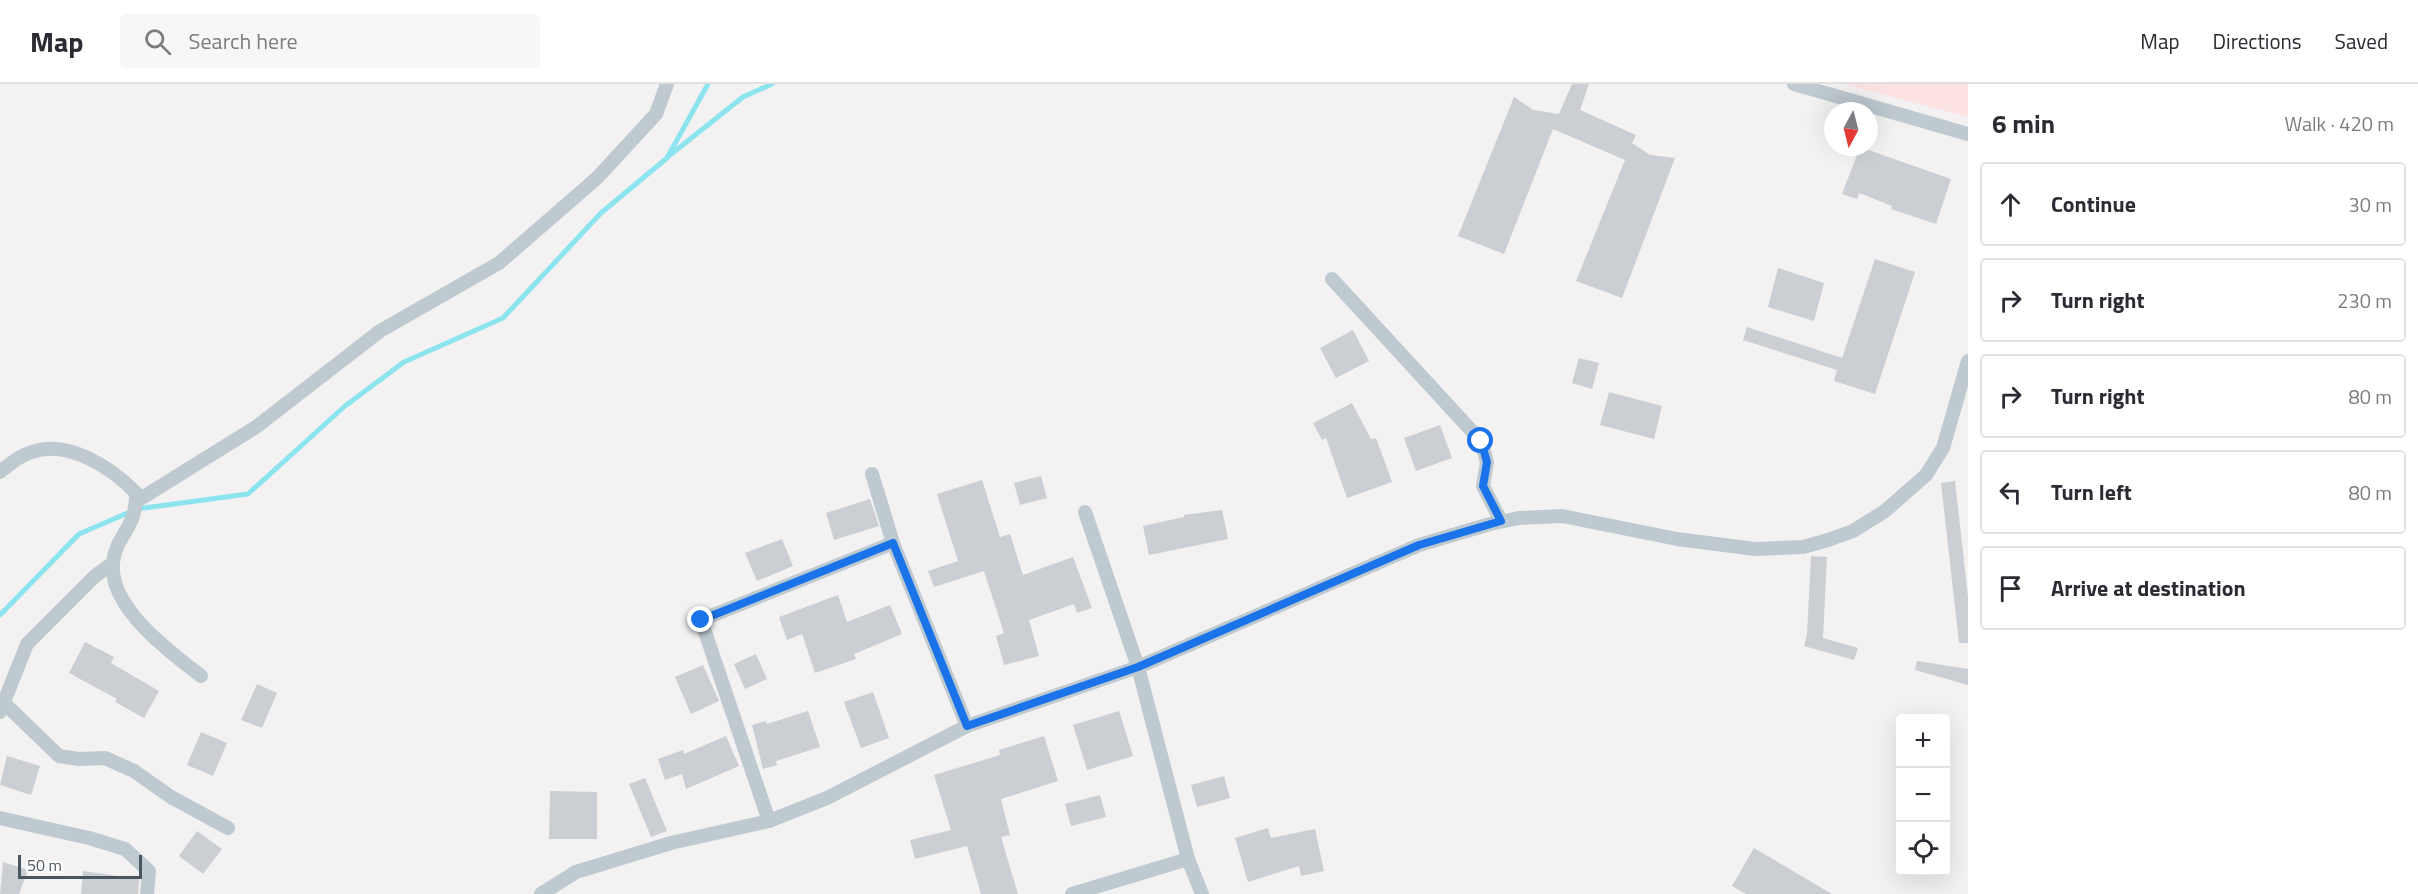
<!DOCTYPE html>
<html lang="en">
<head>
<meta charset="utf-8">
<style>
	body { margin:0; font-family:"Titillium Web",sans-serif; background:#f7f7f7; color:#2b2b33 }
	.controls { position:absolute; right:18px; bottom:18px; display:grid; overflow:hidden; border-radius:6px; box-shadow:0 6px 24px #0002 }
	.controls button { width:54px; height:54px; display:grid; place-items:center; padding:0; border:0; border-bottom:2px solid #e1e1e2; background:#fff; color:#2b2b33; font:30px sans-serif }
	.compass { position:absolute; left:1824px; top:18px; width:54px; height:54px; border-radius:50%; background:#fff; box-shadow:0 6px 24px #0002; rotate:187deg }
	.scale { position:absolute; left:18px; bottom:15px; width:124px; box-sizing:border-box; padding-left:6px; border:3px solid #48565f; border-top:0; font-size:16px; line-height:21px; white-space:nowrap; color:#48565f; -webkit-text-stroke:4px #fff; paint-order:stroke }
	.stop { position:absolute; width:18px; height:18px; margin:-14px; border:4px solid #1a73e8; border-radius:50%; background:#fff }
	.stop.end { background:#1a73e8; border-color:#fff; box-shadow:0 2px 6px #0008 }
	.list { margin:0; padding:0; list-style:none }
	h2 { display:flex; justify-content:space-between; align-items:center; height:78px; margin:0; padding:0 24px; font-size:26px }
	h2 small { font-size:20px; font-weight:400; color:#7c7c81 }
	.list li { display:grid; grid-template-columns:39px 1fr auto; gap:18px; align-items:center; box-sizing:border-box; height:84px; margin:0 12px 12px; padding:0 12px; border:2px solid #e1e1e2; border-radius:6px }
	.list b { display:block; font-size:22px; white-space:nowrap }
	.list em { font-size:20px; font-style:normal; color:#7c7c81 }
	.icon { flex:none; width:33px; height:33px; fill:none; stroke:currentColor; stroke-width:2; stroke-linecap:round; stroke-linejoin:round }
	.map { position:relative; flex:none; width:1968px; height:810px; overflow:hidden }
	header { display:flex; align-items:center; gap:36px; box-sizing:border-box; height:84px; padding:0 30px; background:#fff; border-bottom:2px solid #e1e1e2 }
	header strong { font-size:28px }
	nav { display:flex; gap:33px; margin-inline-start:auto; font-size:21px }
	.search { width:420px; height:54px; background:#f7f7f7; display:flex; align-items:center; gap:15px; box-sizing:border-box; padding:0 21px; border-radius:6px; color:#7c7c81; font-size:22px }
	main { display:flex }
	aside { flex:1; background:#fff }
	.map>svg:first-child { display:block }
	.medical { fill:#fce2e3 }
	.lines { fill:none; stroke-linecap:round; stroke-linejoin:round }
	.stream { stroke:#8ce4ee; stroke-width:5 }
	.building { fill:#cbced3 }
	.minor { stroke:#becad0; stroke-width:14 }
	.route { stroke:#1a73e8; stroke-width:8 }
</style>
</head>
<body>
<header>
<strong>Map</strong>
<div class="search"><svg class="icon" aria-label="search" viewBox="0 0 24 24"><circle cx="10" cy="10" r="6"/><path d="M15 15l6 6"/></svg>Search here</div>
<nav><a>Map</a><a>Directions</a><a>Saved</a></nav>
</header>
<main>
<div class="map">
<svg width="1968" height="810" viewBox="0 0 1968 810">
	<rect width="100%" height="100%" fill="#f3f1f1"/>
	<!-- medical -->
	<path class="medical" d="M1844,0H1968V33Z"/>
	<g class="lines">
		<!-- stream -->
		<g class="stream">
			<path d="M670,71L743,13L772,0"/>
			<path d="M0,531L79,450L137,425L248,410L345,322L404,278L503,234L601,129L667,74L708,0"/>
		</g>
	</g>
	<!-- building -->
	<g class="building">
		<path d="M1572,0H1589L1580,26L1636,51L1632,59L1650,71L1675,74L1622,214L1576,197L1625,76L1553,45L1504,170L1458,152L1514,13L1533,26L1559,30Z"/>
		<path d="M1860,63L1951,95L1936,140L1891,125L1892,122L1859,109L1857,115L1842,110Z"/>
		<path d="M1875,175L1915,188L1875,310L1834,297L1837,286L1743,256L1747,243L1842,274Z"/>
		<path d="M1778,184L1824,199L1814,237L1768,223Z"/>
		<path d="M1353,246L1369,277L1336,294L1320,264Z"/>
		<path d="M1579,274L1599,279L1592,305L1572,299Z"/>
		<path d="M1609,308L1662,322L1654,355L1600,341Z"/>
		<path d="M1352,319L1371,355L1376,354L1392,398L1347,414L1326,354L1322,356L1313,339Z"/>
		<path d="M1440,341L1452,374L1416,387L1404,354Z"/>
		<path d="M1041,392L1047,414L1020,421L1014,399Z"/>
		<path d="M982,396L1000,453L1010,450L1023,491L1073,473L1092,524L1077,529L1074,520L1029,536L1039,572L1004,581L996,552L1004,549L984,487L934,503L928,487L958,477L937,410Z"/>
		<path d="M1955,397L1968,513V559H1959L1941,399Z"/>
		<path d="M870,415L879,442L834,456L826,429Z"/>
		<path d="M1222,426L1228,455L1149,471L1143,442L1184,433V431Z"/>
		<path d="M782,455L793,482L757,497L745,469Z"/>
		<path d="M1811,472L1827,473L1823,554L1858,564L1854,576L1804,562L1807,550Z"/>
		<path d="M838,511L847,538L890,521L902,550L854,570L856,575L815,589L802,550L787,556L779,533Z"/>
		<path d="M85,558L114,573L111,579L159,607L144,634L115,618L117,615L69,589Z"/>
		<path d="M756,570L767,595L745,605L734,580Z"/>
		<path d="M1917,577L1968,585V601L1915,586Z"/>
		<path d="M703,581L719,617L691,630L675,593Z"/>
		<path d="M257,600L277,609L262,644L241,636Z"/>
		<path d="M873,608L889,654L861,664L844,618Z"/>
		<path d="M808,627L820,663L776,677L777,681L763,685L752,641L766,637L767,640Z"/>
		<path d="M1119,627L1133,672L1087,686L1073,641Z"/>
		<path d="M201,648L227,659L213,692L187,681Z"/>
		<path d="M726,652L739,682L686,705L682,690L665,696L658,675L683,666L684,670Z"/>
		<path d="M1044,652L1058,697L1001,715L1010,751L1001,753L1018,810H981L967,762L915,775L910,756L951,746L934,691L1000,671L999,666Z"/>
		<path d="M7,672L40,682L31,711L0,701Z"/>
		<path d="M1224,692L1230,714L1197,723L1191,701Z"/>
		<path d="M645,694L667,747L651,753L629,700Z"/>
		<path d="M550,707L597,708V755H549Z"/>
		<path d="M1100,711L1106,733L1071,742L1065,720Z"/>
		<path d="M1268,744L1271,754L1315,745L1324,787L1301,792L1299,782L1248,798L1235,754Z"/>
		<path d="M197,747L222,765L203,790L179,772Z"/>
		<path d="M1754,764L1832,810H1746L1732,802Z"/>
		<path d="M3,778L28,786L19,810H0Z"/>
		<path d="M83,787L139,795L138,810H81Z"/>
	</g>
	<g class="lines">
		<!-- minor -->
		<g class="minor">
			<path d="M1794,0L1968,50"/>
			<path d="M1332,195L1481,357L1487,378L1483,402L1501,437"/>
			<path d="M0,388C8,381 21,371 32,368C68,355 112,384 136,409C137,445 117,449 113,478C108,523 170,568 201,592"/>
			<path d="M872,390L893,459L967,642"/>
			<path d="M137,417L256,343L380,247L499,179L597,94L656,30L667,0"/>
			<path d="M1085,428L1138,583L1188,775L1202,810"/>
			<path d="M3,618L59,672L79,675L105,674L134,687L171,713L228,744"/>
			<path d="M0,628L27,560L95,492L113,479"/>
			<path d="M0,734L89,754L125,765L149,787L147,810"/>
			<path d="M769,737L701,536L893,459"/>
			<path d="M541,810L576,788L671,759L769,737L827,714L967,642L1138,583L1419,461L1490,440L1519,434L1562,432L1677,455L1755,465L1803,463L1828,456L1853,447L1885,427L1926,391L1943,364L1968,277"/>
			<path d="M1072,810L1188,775"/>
		</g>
	</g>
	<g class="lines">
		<!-- route -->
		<path class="route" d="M701,536L893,459L967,642L1138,583L1419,461L1501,437L1483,402L1487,378L1481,357"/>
	</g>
</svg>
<div class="controls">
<button>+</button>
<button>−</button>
<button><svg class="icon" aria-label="locate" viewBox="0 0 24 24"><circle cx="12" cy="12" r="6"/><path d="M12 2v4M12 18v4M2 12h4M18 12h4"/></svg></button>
</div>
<svg class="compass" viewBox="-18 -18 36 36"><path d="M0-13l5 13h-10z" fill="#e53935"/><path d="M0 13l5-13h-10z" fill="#7c7c81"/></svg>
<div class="scale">50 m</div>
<div class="stop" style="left:1481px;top:357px"></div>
<div class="stop end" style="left:701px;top:536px"></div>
</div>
<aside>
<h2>6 min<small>Walk · 420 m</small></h2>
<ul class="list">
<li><svg class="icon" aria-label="ahead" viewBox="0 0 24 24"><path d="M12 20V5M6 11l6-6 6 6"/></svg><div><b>Continue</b></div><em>30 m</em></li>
<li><svg class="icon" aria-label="right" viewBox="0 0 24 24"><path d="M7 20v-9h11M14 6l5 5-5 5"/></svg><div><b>Turn right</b></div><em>230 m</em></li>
<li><svg class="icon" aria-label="right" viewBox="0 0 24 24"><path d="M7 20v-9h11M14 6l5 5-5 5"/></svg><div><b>Turn right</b></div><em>80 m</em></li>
<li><svg class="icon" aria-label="left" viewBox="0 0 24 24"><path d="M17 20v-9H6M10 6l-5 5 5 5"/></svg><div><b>Turn left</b></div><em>80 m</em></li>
<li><svg class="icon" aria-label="arrive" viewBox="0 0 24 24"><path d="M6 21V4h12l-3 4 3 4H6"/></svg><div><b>Arrive at destination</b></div></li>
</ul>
</aside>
</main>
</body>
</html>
